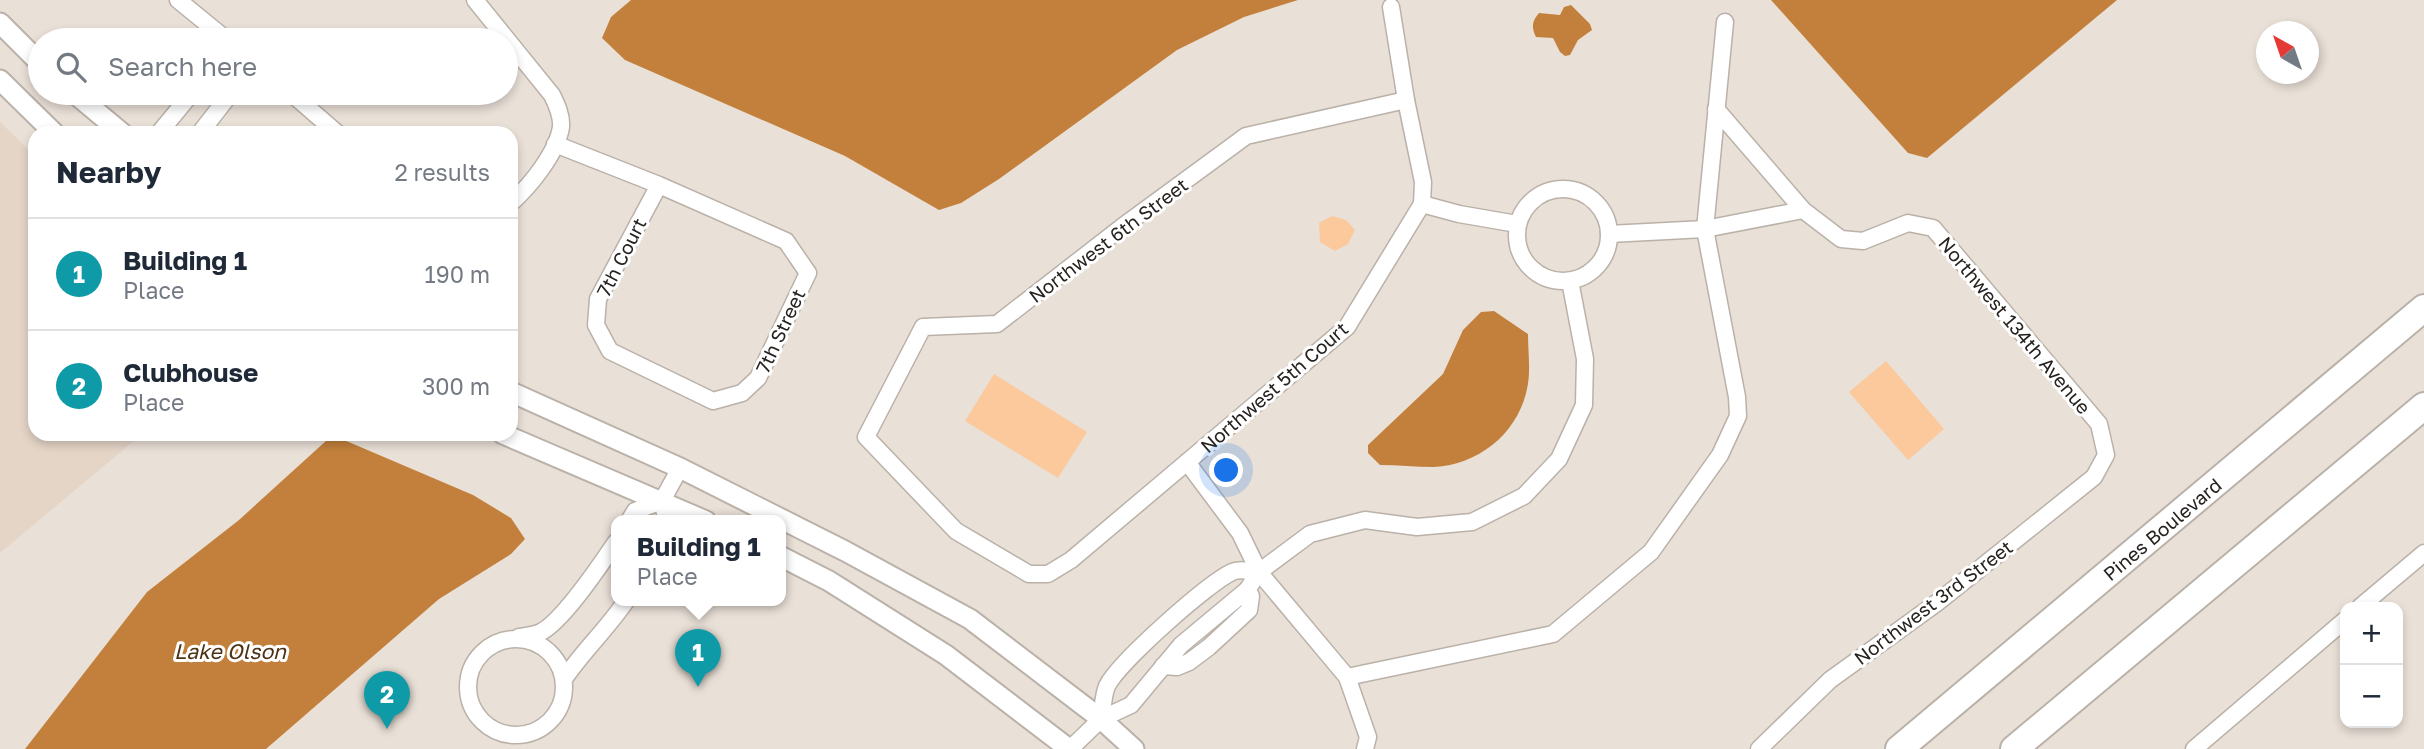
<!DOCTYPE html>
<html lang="en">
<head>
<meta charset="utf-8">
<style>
	body { margin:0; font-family:"Golos Text",sans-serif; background:#f2f2f3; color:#1f2937 }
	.controls { position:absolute; right:21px; bottom:21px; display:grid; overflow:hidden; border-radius:14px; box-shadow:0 4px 10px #0003 }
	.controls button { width:63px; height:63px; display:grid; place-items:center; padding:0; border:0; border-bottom:2px solid #e0e1e3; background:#fff; color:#1f2937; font:35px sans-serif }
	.compass { position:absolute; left:2256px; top:21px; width:63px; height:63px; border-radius:50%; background:#fff; box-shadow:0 4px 10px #0003; rotate:320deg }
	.you { position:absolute; left:1227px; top:471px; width:24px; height:24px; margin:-18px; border:5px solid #fff; border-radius:50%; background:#1a73e8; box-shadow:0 0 0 10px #1a73e833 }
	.badge { display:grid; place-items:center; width:46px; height:46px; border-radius:50%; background:#0b8043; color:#fff; font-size:23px; font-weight:700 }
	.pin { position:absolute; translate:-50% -58px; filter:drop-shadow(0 2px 4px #0008) }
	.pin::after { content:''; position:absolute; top:37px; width:24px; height:21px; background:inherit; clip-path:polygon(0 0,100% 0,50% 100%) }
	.popup { position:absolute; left:611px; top:515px; width:175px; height:91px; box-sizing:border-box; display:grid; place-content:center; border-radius:14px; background:#fff; filter:drop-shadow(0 2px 5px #0005); font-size:23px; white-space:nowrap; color:#747a83 }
	.popup b { font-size:26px; color:#1f2937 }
	.popup::after { content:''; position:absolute; left:50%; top:100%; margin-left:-14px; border:14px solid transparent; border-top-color:#fff }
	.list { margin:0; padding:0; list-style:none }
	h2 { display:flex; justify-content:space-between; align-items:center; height:91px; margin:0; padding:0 28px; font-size:30px }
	h2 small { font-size:23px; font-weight:400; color:#747a83 }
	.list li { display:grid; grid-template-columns:46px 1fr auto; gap:21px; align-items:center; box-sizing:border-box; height:112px; padding:0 28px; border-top:2px solid #e0e1e3 }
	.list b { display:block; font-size:26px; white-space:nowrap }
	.list p { margin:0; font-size:23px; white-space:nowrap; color:#747a83 }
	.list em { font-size:23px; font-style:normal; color:#747a83 }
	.icon { flex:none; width:38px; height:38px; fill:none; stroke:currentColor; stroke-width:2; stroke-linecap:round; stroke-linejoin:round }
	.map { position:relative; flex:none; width:2424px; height:749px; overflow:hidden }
	.search { position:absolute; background:#fff; box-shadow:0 4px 10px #0003; left:28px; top:28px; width:490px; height:77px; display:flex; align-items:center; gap:18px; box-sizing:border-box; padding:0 24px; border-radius:38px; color:#747a83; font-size:26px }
	.panel { position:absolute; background:#fff; box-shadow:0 4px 10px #0003; left:28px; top:126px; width:490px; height:315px; border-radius:21px }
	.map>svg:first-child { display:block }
	.built { fill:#e5d5c7 }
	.green { fill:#fbc99b }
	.water { fill:#c3803c }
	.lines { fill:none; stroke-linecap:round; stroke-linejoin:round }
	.minor-casing { stroke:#bab1a9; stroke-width:19 }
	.tertiary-casing { stroke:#bab1a9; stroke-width:23 }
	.trunk-casing { stroke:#bab1a9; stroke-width:30 }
	.minor { stroke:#fff; stroke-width:16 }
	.tertiary { stroke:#fff; stroke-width:19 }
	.trunk { stroke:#fff; stroke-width:26 }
	.labels { text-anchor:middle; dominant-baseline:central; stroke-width:6; stroke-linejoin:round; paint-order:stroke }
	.street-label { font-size:19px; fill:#26221f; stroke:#fff }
	.water-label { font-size:21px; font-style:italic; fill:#4f3316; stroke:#fff }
</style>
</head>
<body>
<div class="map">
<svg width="2424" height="749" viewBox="0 0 2424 749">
	<rect width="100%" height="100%" fill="#e9e0d7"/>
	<!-- built -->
	<path class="built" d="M0,122L35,156V434H142L0,553Z"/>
	<!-- green -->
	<g class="green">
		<path d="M1332,216L1346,220L1355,230L1348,244L1335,251L1320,242L1319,223Z"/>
		<path d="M1886,361L1944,429L1908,460L1849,392Z"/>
		<path d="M994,374L1087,432L1058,478L965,421Z"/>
	</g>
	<!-- water -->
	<g class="water">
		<path d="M631,0H1298L1244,17L1177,50L999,179L961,203L939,210L845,156L625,60L602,38L611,17Z"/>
		<path d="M1771,0H2117L1927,158L1908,153Z"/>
		<path d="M1571,5L1590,24L1592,30L1578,40L1570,55L1565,56L1560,52L1553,38L1536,37C1531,27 1532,21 1539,13L1560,15L1564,7Z"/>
		<path d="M1494,311L1528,334C1528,351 1531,372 1527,389C1518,433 1479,465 1434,467C1416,467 1398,465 1380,465L1368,453V445L1443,374L1463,330L1481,312Z"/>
		<path d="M327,440H344L473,495L511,518L525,539L511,554L439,599L266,749H25L147,592L239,520Z"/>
	</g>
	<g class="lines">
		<defs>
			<g id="minor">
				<path d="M178,0L227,40"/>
				<path d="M475,0L552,95C557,105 562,116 561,127C557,153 530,186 511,203"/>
				<path d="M1391,7L1406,100L1423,182L1422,204"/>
				<path d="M291,93L337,133"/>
				<path d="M1406,100L1246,136L1122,227L997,324L923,327L866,437L956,531L1029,574H1048L1071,560L1347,327L1422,204L1459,214L1517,224"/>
				<path d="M1716,109L1803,210"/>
				<path d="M159,133L192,93"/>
				<path d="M200,133L231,93"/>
				<path d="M555,144L659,185L786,241L808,273L758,378L742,393L713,401L610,351L596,325L598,299L659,185"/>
				<circle cx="1563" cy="235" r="46"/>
				<path d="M1609,234L1705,229L1803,210L1841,239L1863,241L1908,223L1933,228L2099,424L2106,455L2094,477L1938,602L1830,680L1759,749"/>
				<path d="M1187,462L1240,533L1259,572L1347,677L1368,737L1365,749"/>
				<path d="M629,521L635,511L662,501"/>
				<path d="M667,521L662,501L680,468"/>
				<path d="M2360,607L2424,553"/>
				<path d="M519,637C526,636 534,635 541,632C563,621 601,564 616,542"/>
				<circle cx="516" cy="687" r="48"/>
				<path d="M1163,666L1177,667L1189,662L1209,647L1249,610L1251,596L1247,590"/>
				<path d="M1347,677L1553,634L1651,552L1720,455L1738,416L1737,397L1705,229L1725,22"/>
				<path d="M564,679C583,651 607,629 626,601"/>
				<path d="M1101,719C1103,709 1103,695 1107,686C1119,662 1207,584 1232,572C1240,568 1251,572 1259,572"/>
				<path d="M1070,749L1101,719L1131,705L1181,645L1247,590L1259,572L1310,534L1365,520L1417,527L1472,522L1524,496L1559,459L1584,405L1585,359L1570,281"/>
				<path d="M2194,749L2345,620"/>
			</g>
			<g id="tertiary">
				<path d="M0,23L40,63"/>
				<path d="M0,80L54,133"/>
				<path d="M74,93L122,133"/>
				<path d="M511,392L680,468L845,551L970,619L1101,719L1134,749"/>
				<path d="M503,434L706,521"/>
				<path d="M780,556L829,581L946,655L1069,749"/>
			</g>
			<g id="trunk">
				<path d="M1899,749L2424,308"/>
				<path d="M2014,749L2424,406"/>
			</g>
		</defs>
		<!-- minor casing -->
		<use href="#minor" class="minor-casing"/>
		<!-- tertiary casing -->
		<use href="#tertiary" class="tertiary-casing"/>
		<!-- trunk casing -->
		<use href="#trunk" class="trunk-casing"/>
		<!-- minor -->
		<use href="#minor" class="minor"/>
		<!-- tertiary -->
		<use href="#tertiary" class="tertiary"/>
		<!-- trunk -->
		<use href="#trunk" class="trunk"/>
	</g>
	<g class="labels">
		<!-- street labels -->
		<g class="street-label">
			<text transform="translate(1108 240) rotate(-37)">Northwest 6th Street</text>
			<text transform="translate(621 257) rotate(-63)">7th Court</text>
			<text transform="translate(2015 325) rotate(50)">Northwest 134th Avenue</text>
			<text transform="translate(780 331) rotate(-65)">7th Street</text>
			<text transform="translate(1274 387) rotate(-41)">Northwest 5th Court</text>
			<text transform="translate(2162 529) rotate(-40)">Pines Boulevard</text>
			<text transform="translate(1933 602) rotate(-37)">Northwest 3rd Street</text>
		</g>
		<!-- water labels -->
		<g class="water-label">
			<text x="230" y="651">Lake Olson</text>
		</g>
	</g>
</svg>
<div class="controls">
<button>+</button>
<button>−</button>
</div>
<svg class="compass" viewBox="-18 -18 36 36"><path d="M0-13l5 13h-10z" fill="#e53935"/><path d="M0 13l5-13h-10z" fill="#747a83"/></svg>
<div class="you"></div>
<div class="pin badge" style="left:698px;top:687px;background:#0f9aa8">1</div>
<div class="popup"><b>Building 1</b>Place</div>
<div class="pin badge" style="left:387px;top:729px;background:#0f9aa8">2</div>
<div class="search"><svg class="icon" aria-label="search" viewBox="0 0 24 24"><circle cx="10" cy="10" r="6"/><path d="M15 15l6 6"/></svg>Search here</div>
<section class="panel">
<h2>Nearby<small>2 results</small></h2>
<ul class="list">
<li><span class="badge" style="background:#0f9aa8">1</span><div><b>Building 1</b><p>Place</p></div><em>190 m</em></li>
<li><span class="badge" style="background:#0f9aa8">2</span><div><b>Clubhouse</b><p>Place</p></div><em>300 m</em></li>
</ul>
</section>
</div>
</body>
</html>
